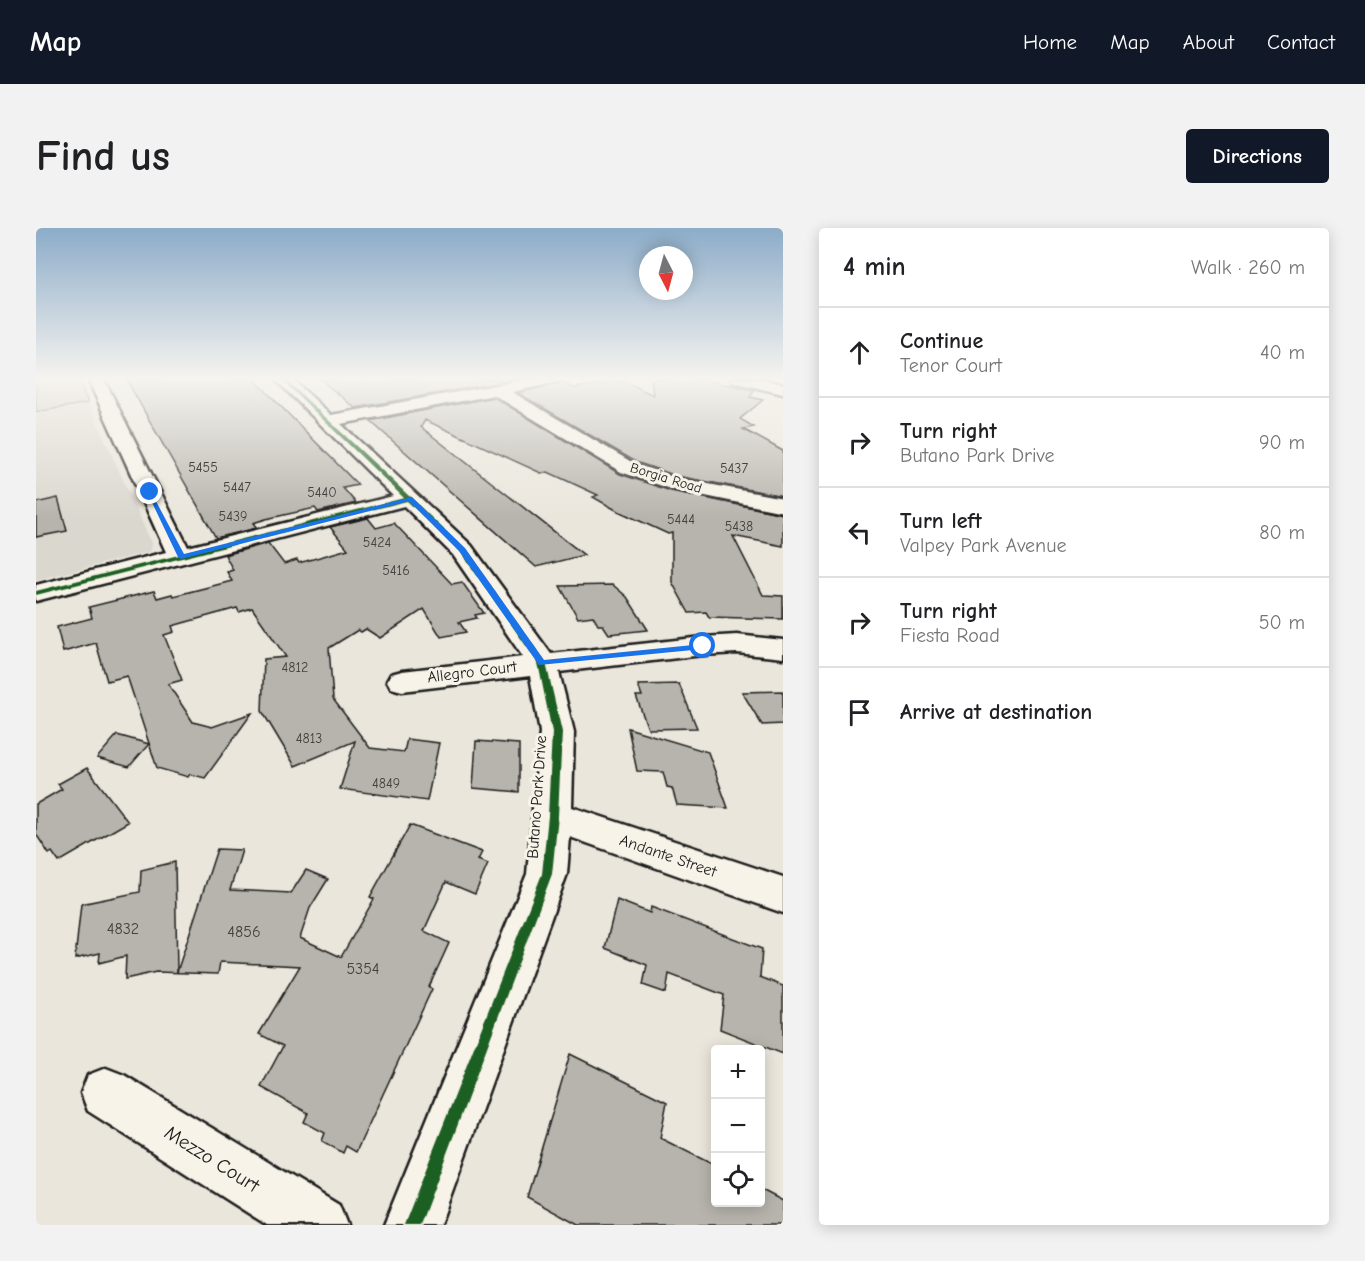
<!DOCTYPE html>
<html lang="en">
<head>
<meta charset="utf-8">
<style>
	body { margin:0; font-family:"Comic Neue",sans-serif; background:#f2f2f2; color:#202124 }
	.controls { position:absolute; right:18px; bottom:18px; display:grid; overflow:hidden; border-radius:6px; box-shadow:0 3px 15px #0003 }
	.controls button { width:54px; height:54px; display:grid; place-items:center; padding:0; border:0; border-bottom:2px solid #e0e0e0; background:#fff; color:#202124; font:30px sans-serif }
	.compass { position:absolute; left:603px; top:18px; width:54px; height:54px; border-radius:50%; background:#fff; box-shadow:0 3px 15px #0003; rotate:174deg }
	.stop { position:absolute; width:18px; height:18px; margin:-14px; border:4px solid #1a73e8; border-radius:50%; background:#fff }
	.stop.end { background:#1a73e8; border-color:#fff; box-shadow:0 2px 6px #0008 }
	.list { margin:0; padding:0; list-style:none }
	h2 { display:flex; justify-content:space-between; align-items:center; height:78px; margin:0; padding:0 24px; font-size:26px }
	h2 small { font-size:20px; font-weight:400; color:#757577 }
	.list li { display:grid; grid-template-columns:39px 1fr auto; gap:18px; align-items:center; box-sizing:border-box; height:90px; padding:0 24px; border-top:2px solid #e0e0e0 }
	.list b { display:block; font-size:22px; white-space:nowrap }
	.list p { margin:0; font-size:20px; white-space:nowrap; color:#757577 }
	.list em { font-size:20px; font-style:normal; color:#757577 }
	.icon { flex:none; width:33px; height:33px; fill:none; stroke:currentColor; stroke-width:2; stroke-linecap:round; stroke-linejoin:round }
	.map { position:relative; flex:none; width:747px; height:997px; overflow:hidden; border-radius:6px }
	header { display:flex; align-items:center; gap:36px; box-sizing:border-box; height:84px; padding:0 30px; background:#111827; color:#fff }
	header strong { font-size:28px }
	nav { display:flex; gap:33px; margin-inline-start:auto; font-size:21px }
	.intro { display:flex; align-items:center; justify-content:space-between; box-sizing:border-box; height:144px; padding:0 36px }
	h1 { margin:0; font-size:42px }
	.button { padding:15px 27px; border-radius:6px; background:#111827; color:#fff; font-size:21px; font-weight:700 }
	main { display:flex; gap:36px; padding:0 36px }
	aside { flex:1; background:#fff; border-radius:6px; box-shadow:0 3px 15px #0003 }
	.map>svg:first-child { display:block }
	.built { fill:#dad7ce }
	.green { fill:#ccc8c0; stroke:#74726e; stroke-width:1.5 }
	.building { fill:#b6b4ac; stroke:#1c1c1c; stroke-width:1.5 }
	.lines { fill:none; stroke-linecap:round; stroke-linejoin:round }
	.minor-casing { stroke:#1c1c1c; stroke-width:5 }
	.minor { fill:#f7f3e8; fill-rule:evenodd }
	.cycleway-casing { stroke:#f7f3e8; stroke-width:4 }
	.cycleway { fill:#1b5e20; fill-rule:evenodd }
	.route { fill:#1a73e8 }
	.labels { text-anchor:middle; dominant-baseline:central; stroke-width:6; stroke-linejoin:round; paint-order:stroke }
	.number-label { font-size:14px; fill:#424240 }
	.far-street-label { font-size:14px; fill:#1c1c1c; stroke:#f7f3e8 }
	.street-label { font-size:16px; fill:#1c1c1c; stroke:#f7f3e8 }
	.near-number-label { font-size:16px; fill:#424240 }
	.near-street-label { font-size:20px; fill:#1c1c1c; stroke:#f7f3e8 }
</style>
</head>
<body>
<header>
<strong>Map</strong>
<nav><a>Home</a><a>Map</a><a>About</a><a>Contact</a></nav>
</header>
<div class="intro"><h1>Find us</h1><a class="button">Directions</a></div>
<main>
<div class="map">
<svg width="747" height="997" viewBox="0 0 747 997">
	<rect width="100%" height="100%" fill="#eae6dc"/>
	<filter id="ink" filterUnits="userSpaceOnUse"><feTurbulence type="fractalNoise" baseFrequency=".0167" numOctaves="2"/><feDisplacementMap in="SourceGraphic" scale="12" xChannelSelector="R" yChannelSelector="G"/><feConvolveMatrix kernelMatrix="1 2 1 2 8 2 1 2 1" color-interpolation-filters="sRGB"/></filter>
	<g filter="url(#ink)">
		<!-- built -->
		<path class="built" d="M0,151H42L113,310L116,319L113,324L0,352Z"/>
		<!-- green -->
		<path class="green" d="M0,151H42L52,175L0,184Z"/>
		<!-- building -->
		<g class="building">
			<path d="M90,151H218L322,257L307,260L320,275L282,284L279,280L230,291L217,295L221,300L180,310Z"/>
			<path d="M284,151H483L319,180Z"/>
			<path d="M615,151H663L718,162L714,169L727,172L704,191L718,199L707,201L747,223V268L641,248L600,234L482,165L526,154L537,160L588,153L617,167Z"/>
			<path d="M458,169L584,246L635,263L747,286V318L697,308L727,367L747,368V391L673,389L670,384L653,385L636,354V305L632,306L580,282L557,269L562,267L512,244L505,245L389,192L385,199L548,327L500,339L334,193Z"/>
			<path d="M22,270L31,303L0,309V275Z"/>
			<path d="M332,290L340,300L358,295L416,356L426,354L448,385L439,387L441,390L423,394L430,404L405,409L388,381L344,410L330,401L325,404L322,402L293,420L297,471L334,520L368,524L371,511L403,515L391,573L304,561L319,513L259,538L226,483L228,431L250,429L216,380L203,384L201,380L136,398L138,404L128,407L146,452L132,456L157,494L176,499L216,485L169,550L154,546L152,549L121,540L91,448L71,453L60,415L27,424L21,399L56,390L53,379L118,363L121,370L136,366L137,368L196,353L191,344L197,342L189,327L232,315L248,336L261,332L263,335L312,321L294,299Z"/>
			<path d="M577,357L591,369L612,402L573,406L567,397H562L557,388L542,390L524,358Z"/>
			<path d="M643,456L661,500L612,501L600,468H606L602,457Z"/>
			<path d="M747,463V496L726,497L706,464Z"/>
			<path d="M592,500L672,524L692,580L641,577L636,560L631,559L627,544L601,543Z"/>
			<path d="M81,507L113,516L93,539L61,530Z"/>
			<path d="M440,513L483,516V564L437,560Z"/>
			<path d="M51,540L92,594L23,634L16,624L13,626L0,606V576L26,561L22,556Z"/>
			<path d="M374,597L446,624L442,632L452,636L439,666L410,654L388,703L413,715L393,759L396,761L320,924L310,918L307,925L286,913L289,905L268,894L272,885L225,859L247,818L223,806L264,738L184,734L182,746L120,744L89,751L90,728L63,735L64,725L39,731L45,676L104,664L105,642L139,634L141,744L181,621L206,622L194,662L255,665L270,642L292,651L274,680L264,710L305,729L338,671L334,669Z"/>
			<path d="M581,672L614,685L615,679L726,721L724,749L747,758V826L684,801L688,767L633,746L630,765L607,757L611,737L569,720Z"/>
			<path d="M534,826L631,874L624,910L680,938V975H724V961L747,973V997H542L491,969Z"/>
		</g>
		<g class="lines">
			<defs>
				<g id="minor">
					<path d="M52,151H68L152,319L357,268L239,151H256L295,187L493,151H525L523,154L476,164L599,236L640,250L747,270V284L635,261L585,244L458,167L305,196L435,317L515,426L667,409L701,407L747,412V430L701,425L667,427L523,444L538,504L536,579L747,649V685L534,609L531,646L404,997H348L491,646L504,504L494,448L366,463L355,460L351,453L355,446L366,443L487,429L417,327L368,278L0,373V357L130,324Z"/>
					<path d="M695,151H723L747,156V166L697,154Z"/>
					<path d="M70,840L88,847L303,977L311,997H231L52,883L45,865L52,847Z"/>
				</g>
			</defs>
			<!-- minor casing -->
			<use href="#minor" class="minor-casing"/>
			<!-- minor -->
			<use href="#minor" class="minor"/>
			<defs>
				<path id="cycleway" d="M245,151H249L373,268L376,269V271L428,321L510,435L526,504L522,588L516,646L384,997H368L506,646L512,588L516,504L502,435L424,323L371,273L0,367V363L368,270Z"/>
			</defs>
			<!-- cycleway casing -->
			<use href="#cycleway" class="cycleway-casing"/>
			<!-- cycleway -->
			<use href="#cycleway" class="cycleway"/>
		</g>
	</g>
	<!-- sky -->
	<linearGradient id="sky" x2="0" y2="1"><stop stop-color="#8cacc9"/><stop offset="0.52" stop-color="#f6f4ef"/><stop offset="1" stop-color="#f6f4ef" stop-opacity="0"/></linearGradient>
	<rect width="747" height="290" fill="url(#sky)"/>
	<!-- route -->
	<path class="route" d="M114,262L148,326L376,269L429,320L508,432L667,416L671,418L667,421L503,437L423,323L373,273L145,331L142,329L111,264Z"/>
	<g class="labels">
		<!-- number labels -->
		<g class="number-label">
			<text x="167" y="239">5455</text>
			<text x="698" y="240">5437</text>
			<text x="201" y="259">5447</text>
			<text x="286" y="264">5440</text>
			<text x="197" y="288">5439</text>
			<text x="645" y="291">5444</text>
			<text x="703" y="298">5438</text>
			<text x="341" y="314">5424</text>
			<text x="360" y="342">5416</text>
			<text x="259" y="439">4812</text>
			<text x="273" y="510">4813</text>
			<text x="350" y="555">4849</text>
		</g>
		<!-- far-street labels -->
		<g class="far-street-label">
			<text transform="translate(630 250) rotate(17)">Borgia Road</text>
		</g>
		<!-- street labels -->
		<g class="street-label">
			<text transform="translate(436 444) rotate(-7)">Allegro Court</text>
			<text transform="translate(501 569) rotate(-86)">Butano Park Drive</text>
			<text transform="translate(632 628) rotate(19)">Andante Street</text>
		</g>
		<!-- near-number labels -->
		<g class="near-number-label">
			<text x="87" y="701">4832</text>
			<text x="208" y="704">4856</text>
			<text x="327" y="741">5354</text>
		</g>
		<!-- near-street labels -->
		<g class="near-street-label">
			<text transform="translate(176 931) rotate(32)">Mezzo Court</text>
		</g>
	</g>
</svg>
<div class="controls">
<button>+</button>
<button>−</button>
<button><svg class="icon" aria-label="locate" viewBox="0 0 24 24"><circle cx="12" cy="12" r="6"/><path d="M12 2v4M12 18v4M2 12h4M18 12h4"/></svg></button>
</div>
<svg class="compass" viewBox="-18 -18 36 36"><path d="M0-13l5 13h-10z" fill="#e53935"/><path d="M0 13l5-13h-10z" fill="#757577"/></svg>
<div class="stop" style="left:667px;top:418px"></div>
<div class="stop end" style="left:114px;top:264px"></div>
</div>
<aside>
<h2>4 min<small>Walk · 260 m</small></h2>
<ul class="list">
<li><svg class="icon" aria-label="ahead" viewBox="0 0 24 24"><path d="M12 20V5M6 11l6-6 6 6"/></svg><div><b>Continue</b><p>Tenor Court</p></div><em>40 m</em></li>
<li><svg class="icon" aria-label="right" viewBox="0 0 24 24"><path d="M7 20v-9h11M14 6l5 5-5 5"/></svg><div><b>Turn right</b><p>Butano Park Drive</p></div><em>90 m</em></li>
<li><svg class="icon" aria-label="left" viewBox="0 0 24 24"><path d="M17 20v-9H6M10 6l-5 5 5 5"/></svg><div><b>Turn left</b><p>Valpey Park Avenue</p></div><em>80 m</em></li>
<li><svg class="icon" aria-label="right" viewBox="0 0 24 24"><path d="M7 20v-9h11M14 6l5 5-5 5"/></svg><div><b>Turn right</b><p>Fiesta Road</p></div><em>50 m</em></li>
<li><svg class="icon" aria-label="arrive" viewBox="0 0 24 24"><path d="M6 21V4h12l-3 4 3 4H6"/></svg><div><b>Arrive at destination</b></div></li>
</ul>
</aside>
</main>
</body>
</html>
